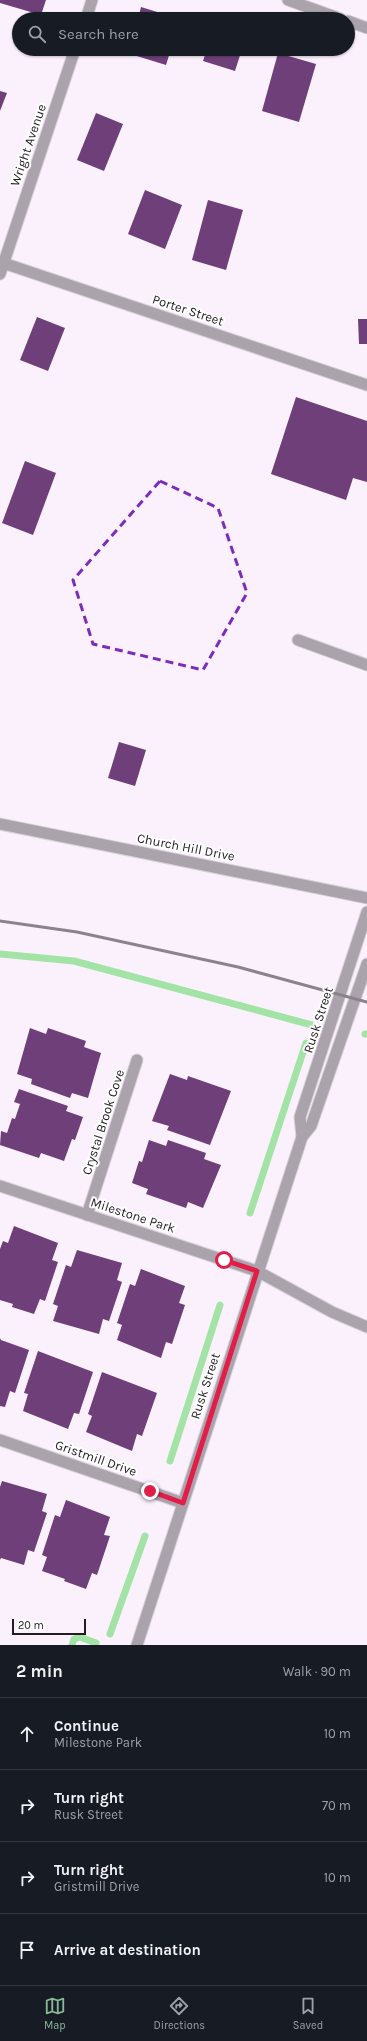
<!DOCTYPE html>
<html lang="en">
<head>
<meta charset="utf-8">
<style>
	body { margin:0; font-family:Karla,sans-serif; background:#20242c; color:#f1f3f6 }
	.scale { position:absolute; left:12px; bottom:10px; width:74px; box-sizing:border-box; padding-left:4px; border:2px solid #211b22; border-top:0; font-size:11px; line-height:14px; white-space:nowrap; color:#211b22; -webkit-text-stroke:3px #fff; paint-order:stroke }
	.stop { position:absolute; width:12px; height:12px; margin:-9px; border:3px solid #e11d48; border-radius:50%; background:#fff }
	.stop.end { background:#e11d48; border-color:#fff; box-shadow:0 1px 4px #0008 }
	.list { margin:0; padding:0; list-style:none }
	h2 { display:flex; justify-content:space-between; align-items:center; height:52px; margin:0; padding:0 16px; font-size:17px }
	h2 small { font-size:13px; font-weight:400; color:#9ea1a6 }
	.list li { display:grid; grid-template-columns:26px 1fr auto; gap:12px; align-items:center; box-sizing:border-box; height:72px; padding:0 16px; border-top:1px solid #363941 }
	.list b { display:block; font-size:15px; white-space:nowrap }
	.list p { margin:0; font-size:13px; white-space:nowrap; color:#9ea1a6 }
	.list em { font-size:13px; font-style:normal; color:#9ea1a6 }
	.icon { flex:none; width:22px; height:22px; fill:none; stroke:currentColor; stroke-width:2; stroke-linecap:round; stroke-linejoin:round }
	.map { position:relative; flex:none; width:367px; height:1645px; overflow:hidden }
	.search { position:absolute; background:#171b24; box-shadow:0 1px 3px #0004; left:12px; right:12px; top:12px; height:44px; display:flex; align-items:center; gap:10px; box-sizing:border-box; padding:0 14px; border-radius:22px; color:#9ea1a6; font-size:15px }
	.sheet { height:340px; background:#171b24 }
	nav { display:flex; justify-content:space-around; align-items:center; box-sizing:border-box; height:56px; border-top:1px solid #363941; background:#171b24; font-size:11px; color:#9ea1a6 }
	nav a { display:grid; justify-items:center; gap:2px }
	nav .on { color:#8ab998 }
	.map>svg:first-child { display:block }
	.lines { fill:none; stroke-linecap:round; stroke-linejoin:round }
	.stream { stroke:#a3e3a6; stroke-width:7 }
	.building { fill:#6f3f79 }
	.service-casing { stroke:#d8cfda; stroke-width:13 }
	.minor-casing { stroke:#d8cfda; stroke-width:13 }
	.tertiary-casing { stroke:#d8cfda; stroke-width:13 }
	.service { stroke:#aaa3ac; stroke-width:11 }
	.minor { stroke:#aaa3ac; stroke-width:11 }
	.tertiary { stroke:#aaa3ac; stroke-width:11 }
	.rail { stroke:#8b838c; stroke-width:3 }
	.route { stroke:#e11d48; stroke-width:5 }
	.marked { fill:none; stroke:#7b2cbf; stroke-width:3; stroke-dasharray:8 5; stroke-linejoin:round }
	.labels { text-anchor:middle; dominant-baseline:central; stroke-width:4; stroke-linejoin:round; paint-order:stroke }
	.street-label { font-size:13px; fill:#211b22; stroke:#fff }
</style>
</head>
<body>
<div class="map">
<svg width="367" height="1645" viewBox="0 0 367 1645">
	<rect width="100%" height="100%" fill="#fbf1fd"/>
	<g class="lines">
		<!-- stream -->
		<g class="stream">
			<path d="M0,954L74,961L312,1025"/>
			<path d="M365,1034H367"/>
			<path d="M250,1213L306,1043"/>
			<path d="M170,1461L220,1305"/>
			<path d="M110,1634L145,1536"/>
			<path d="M72,1645L74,1639L80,1637L96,1643"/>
		</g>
	</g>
	<!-- building -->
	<g class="building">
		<path d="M0,0H46L41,15L0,3Z"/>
		<path d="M141,7L180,19H138Z"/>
		<path d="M128,49H171L166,65L127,53Z"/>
		<path d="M207,49H242L235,71L203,61Z"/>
		<path d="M278,53L316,64L299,122L262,111Z"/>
		<path d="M0,91L7,93L0,111Z"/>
		<path d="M96,113L123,124L104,171L77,160Z"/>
		<path d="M145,190L182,205L165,249L128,234Z"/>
		<path d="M208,200L243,210L226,270L192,260Z"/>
		<path d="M37,317L65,328L48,371L20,360Z"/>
		<path d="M358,319H367V344H359Z"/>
		<path d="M296,397L367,421V482L353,478L346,500L271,474Z"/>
		<path d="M25,461L56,473L33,535L2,523Z"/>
		<path d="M119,742L146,750L135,786L108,778Z"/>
		<path d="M30,1028L46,1034L48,1028L86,1041L84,1047L101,1053L88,1098L72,1093L70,1098L31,1084L32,1079L17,1074Z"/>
		<path d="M170,1074L187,1080L188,1076L231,1091L210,1145L167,1130L169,1126L152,1121Z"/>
		<path d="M19,1089L68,1106L66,1111L83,1117L75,1140L72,1139L64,1161L41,1153L39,1158L0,1145L1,1131L7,1133L12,1118L15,1119L20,1104L14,1102Z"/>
		<path d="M149,1140L166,1146L168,1140L206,1153L204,1159L221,1165L203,1208L188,1202L186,1208L146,1194L148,1189L132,1183L139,1161L142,1162Z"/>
		<path d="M14,1226L58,1243L52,1260L58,1262L45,1301L40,1299L34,1314L12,1307L13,1304L0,1300V1249L3,1241L8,1243Z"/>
		<path d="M77,1250L122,1263L117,1280L122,1282L109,1321L103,1319L99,1334L53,1321L58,1306L53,1304L66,1265L71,1267Z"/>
		<path d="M141,1269L185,1286L179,1303L185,1305L172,1344L166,1342L161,1358L117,1340L122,1325L117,1323L130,1284L135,1286Z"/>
		<path d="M0,1338L1,1340L29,1350L15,1393L10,1391L5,1407L0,1406Z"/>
		<path d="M38,1351L93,1372L79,1414L74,1413L68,1429L23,1411L28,1394L24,1393Z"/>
		<path d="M102,1372L157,1393L142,1436L137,1434L132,1451L86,1432L92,1416L88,1414Z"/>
		<path d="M2,1481L47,1494L42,1511L47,1513L34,1552L28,1550L24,1565L1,1558L0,1560V1487Z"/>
		<path d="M66,1500L110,1517L104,1535L110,1536L97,1575L92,1573L86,1589L64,1581L65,1579L42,1571L47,1557L42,1555L55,1515L60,1517Z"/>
	</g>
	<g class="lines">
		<defs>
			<path id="service" d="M257,1271L332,1312L367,1327"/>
			<g id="minor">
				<path d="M288,0L341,19"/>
				<path d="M86,19L92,0"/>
				<path d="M348,21L367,28"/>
				<path d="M0,262L367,385"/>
				<path d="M0,274L75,49"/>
				<path d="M298,640L367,665"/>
				<path d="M302,1137L311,1126L367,964"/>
				<path d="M0,1186L257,1271"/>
				<path d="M87,1215L137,1060"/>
				<path d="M0,1440L183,1503"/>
				<path d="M137,1645L302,1137L300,1117L367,912"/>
			</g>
			<path id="tertiary" d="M0,824L367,898"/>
		</defs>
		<!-- service casing -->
		<use href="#service" class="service-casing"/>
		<!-- minor casing -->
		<use href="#minor" class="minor-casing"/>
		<!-- tertiary casing -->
		<use href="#tertiary" class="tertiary-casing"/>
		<!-- service -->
		<use href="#service" class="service"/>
		<!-- minor -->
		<use href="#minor" class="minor"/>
		<!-- tertiary -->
		<use href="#tertiary" class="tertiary"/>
		<!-- rail -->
		<path class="rail" d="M0,921L77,932L238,967L367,1002"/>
	</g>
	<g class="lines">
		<!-- route -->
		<path class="route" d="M150,1491L183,1503L257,1271L224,1260"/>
	</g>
	<!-- marked area -->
	<path class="marked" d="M160,481L218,508L247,593L203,670L93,644L73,580Z"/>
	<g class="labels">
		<!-- street labels -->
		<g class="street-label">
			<text transform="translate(28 145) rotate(-71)">Wright Avenue</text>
			<text transform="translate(188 310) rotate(18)">Porter Street</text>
			<text transform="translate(186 847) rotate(11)">Church Hill Drive</text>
			<text transform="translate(318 1020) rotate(-72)">Rusk Street</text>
			<text transform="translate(103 1122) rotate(-72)">Crystal Brook Cove</text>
			<text transform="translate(133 1215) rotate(18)">Milestone Park</text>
			<text transform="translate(205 1386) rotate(-72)">Rusk Street</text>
			<text transform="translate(96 1458) rotate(19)">Gristmill Drive</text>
		</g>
	</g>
</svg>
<div class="scale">20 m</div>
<div class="stop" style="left:224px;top:1260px"></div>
<div class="stop end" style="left:150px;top:1491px"></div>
<div class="search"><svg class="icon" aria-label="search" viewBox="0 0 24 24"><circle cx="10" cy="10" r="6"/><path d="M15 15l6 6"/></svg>Search here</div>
</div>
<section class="sheet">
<h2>2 min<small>Walk · 90 m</small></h2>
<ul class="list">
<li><svg class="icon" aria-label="ahead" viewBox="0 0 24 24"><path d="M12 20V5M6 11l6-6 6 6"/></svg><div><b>Continue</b><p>Milestone Park</p></div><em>10 m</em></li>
<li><svg class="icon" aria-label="right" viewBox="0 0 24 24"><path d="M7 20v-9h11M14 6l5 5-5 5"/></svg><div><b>Turn right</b><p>Rusk Street</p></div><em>70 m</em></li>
<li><svg class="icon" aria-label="right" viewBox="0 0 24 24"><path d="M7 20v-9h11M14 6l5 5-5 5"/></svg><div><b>Turn right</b><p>Gristmill Drive</p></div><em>10 m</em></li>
<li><svg class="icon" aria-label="arrive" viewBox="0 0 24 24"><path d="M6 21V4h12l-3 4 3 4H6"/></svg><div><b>Arrive at destination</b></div></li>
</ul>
</section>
<nav>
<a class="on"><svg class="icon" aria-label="map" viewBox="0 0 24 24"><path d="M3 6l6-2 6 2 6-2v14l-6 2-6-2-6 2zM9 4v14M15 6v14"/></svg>Map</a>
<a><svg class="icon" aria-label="directions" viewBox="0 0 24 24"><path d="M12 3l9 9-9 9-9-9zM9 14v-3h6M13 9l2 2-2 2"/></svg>Directions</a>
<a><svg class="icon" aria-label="saved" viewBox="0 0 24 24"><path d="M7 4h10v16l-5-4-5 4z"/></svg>Saved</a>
</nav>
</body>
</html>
